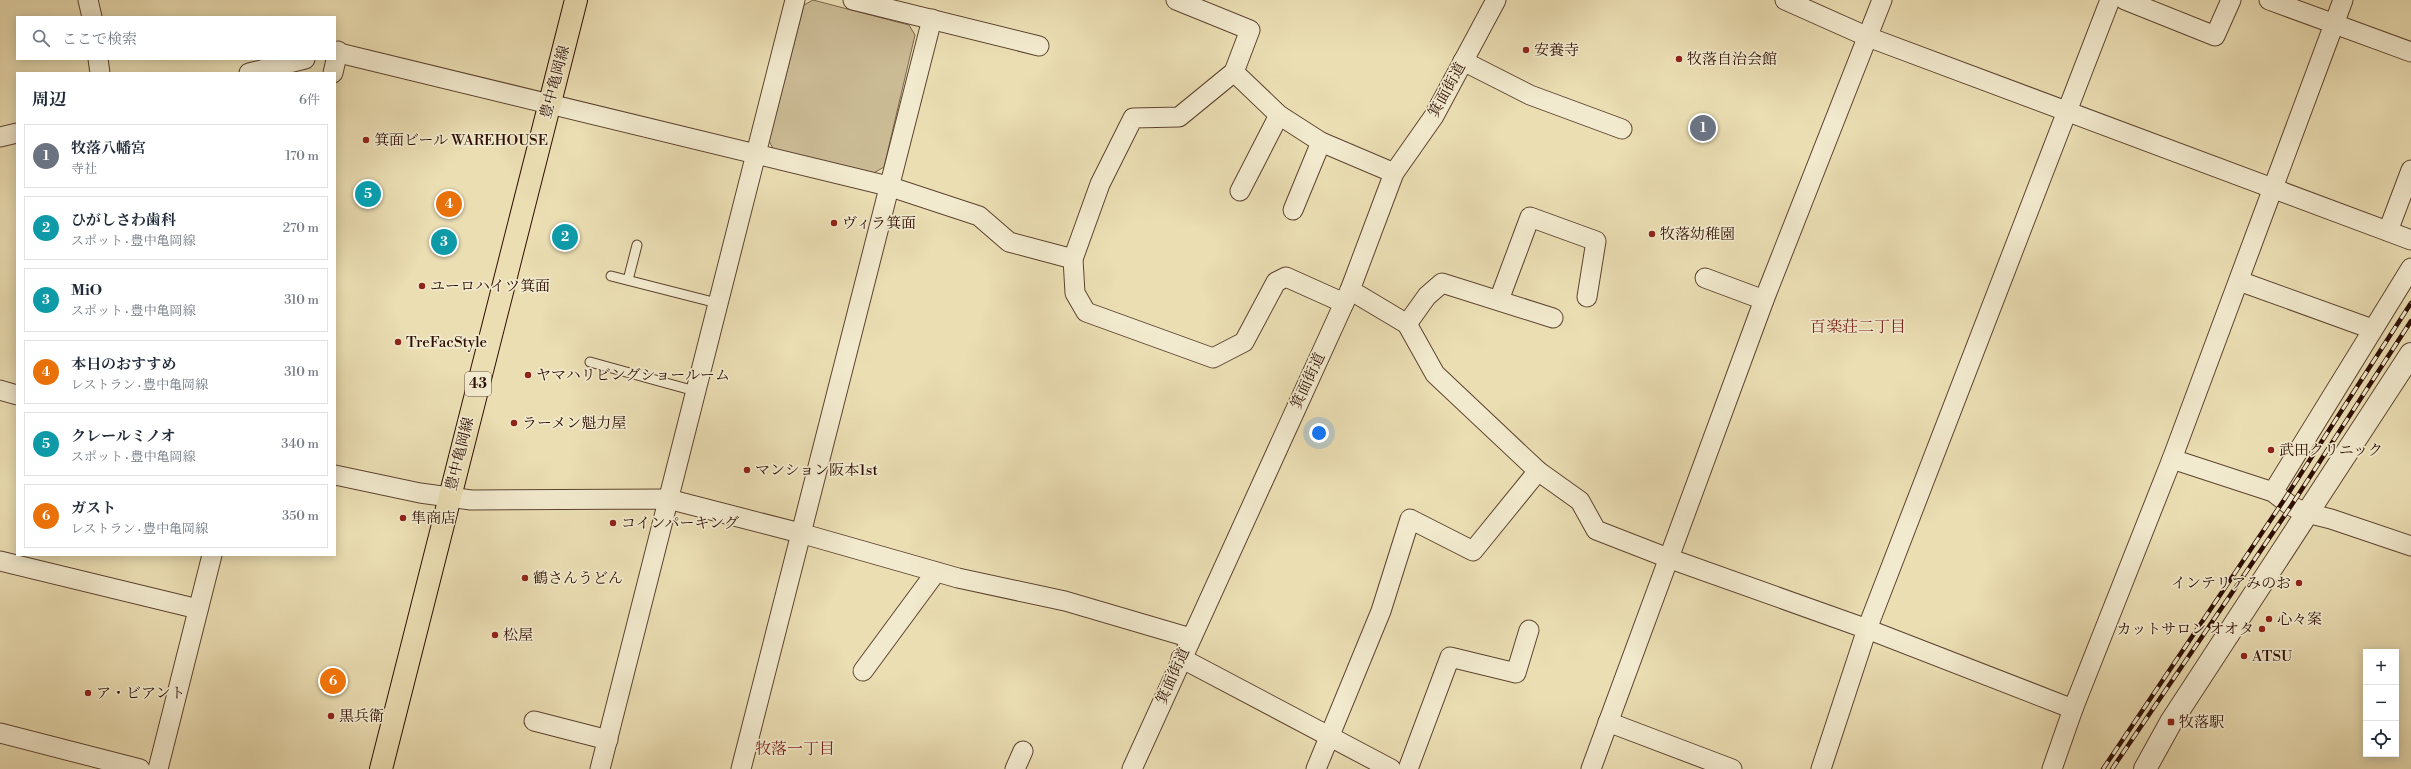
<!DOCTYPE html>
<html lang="ja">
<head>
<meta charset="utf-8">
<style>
	body { margin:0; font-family:"Libre Bodoni","Noto Serif JP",serif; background:#f2f2f3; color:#1f2937 }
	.controls { position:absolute; right:12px; bottom:12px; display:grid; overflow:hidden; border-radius:0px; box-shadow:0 2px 10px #0003 }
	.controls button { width:36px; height:36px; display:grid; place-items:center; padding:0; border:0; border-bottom:1px solid #e0e1e3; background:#fff; color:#1f2937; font:20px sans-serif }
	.you { position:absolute; left:1319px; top:433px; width:14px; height:14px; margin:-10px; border:3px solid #fff; border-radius:50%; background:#1a73e8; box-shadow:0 0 0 6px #1a73e833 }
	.badge { display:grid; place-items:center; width:26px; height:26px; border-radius:50%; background:#8f2418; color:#fff; font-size:13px; font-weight:700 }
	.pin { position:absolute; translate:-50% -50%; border:2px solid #fff; box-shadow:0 1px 4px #0006 }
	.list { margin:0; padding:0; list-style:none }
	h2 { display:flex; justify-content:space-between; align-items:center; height:52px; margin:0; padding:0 16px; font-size:17px }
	h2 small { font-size:13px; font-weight:400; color:#747a83 }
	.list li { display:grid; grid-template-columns:26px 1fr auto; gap:12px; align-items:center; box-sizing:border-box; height:64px; margin:0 8px 8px; padding:0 8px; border:1px solid #e0e1e3; border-radius:0px }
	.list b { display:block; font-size:15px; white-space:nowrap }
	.list p { margin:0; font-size:13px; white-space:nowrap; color:#747a83 }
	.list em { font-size:13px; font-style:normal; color:#747a83 }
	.icon { flex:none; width:22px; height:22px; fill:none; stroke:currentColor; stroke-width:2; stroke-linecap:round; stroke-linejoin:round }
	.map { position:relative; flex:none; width:2411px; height:769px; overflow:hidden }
	.search { position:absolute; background:#fff; box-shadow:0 2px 10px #0003; left:16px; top:16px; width:320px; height:44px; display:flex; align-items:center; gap:10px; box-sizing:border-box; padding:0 14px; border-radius:0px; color:#747a83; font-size:15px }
	.panel { position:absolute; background:#fff; box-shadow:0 2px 10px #0003; left:16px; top:72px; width:320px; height:484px; border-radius:0px }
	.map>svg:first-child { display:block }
	.green { fill:#cbbb95; stroke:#7c654c }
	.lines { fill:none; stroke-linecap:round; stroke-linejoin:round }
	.service-casing { stroke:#5d4330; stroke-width:11 }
	.minor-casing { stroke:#5d4330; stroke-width:21 }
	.tertiary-casing { stroke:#5d4330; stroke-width:24 }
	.primary-casing { stroke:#2e0f04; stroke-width:24 }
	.service { stroke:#f2eace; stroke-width:9 }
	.minor { stroke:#f2eace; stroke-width:19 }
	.tertiary { stroke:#f2eace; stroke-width:22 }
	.primary { stroke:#ebdeb3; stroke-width:22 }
	.rail-casing { stroke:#2e0f04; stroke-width:4.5 }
	.rail { stroke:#f2eace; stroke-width:3; stroke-dasharray:9; stroke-linecap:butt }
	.poi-dot { fill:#8f2418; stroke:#f2eace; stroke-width:1.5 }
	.labels { text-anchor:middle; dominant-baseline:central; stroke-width:3.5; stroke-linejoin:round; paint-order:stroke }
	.shield { fill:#f2eace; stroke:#695141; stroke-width:1 }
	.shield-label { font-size:14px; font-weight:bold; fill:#2e0f04 }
	.poi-label { font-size:15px; fill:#2e0f04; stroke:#f2eace; text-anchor:start }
	.street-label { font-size:15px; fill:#2e0f04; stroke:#f2eace }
	.neighbourhood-label { font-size:16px; fill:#7a1f14; stroke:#f2eace }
</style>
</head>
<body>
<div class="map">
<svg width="2411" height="769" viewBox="0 0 2411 769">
	<rect width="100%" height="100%" fill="#ebdeb3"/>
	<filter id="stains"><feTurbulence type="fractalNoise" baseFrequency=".005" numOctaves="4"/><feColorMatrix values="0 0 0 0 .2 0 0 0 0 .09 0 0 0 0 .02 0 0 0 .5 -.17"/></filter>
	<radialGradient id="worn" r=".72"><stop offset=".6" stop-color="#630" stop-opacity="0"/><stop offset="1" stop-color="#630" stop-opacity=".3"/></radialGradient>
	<!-- green -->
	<path class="green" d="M813,0L909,25L915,35L884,167L872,174L774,150L769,141L804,5Z"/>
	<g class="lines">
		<defs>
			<g id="service">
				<path d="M611,276L717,303"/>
				<path d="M628,280L637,245"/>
				<path d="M590,362L695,391"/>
			</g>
			<g id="minor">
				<path d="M88,0L92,17"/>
				<path d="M853,0L1039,46"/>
				<path d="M1176,0L1250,30L1234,72L1179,117L1133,118L1100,184L1073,259L1075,293L1086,312L1213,358L1244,342L1276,282L1286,277L1344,303"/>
				<path d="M1785,0L1868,37L2411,240"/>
				<path d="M2125,0L2215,36L2231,0"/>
				<path d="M2269,0L2411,52"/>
				<path d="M335,52L888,186L979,216L1009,242L1073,259"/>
				<path d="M98,59L100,73"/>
				<path d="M1463,61L1530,95L1622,129"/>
				<path d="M1234,72L1279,115L1321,142L1394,173"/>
				<path d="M249,73L305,59"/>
				<path d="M333,73L338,51"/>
				<path d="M0,137L17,133"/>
				<path d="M1240,191L1279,115"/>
				<path d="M1293,210L1321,142"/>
				<path d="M2388,231L2411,170"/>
				<path d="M1705,278L1764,300"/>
				<path d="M2239,281L2372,329"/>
				<path d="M1350,290L1407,324L1435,374L1538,471L1580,501L1596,530L1668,558L1867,629L2073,709"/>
				<path d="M1499,300L1530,217L1596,241L1587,297"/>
				<path d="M1407,324L1427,296L1442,283L1553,318"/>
				<path d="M0,390L17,395"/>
				<path d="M2172,459L2273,492L2291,506L2307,513L2331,519L2411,546"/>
				<path d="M335,475L420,493L471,500L668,499L800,533L958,578L1065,601L1191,638"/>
				<path d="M2273,492L2411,268"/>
				<path d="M0,561L198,609"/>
				<path d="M1181,658L1391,769"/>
				<path d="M863,671L936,572"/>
				<path d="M534,721L608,740"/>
				<path d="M1608,722L1732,769"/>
				<path d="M0,733L140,769"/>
				<path d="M158,769L212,555"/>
				<path d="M600,769L795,0"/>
				<path d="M741,769L932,19"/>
				<path d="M1015,769L1023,751"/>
				<path d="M1132,769L1350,290L1394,173L1434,116L1496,0"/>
				<path d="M1316,769L1381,611L1410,519L1473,551L1538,471"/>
				<path d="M1408,769L1450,657L1516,673L1529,630"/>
				<path d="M1591,769L1764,300L1882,0"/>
				<path d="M1821,769L1867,629L2110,0"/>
				<path d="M2052,769L2073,709L2172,459L2343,0"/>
			</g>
			<path id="tertiary" d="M2145,769L2171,722L2411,354"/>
			<path id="primary" d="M381,769L576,0"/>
		</defs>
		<!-- service casing -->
		<use href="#service" class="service-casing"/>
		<!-- minor casing -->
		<use href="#minor" class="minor-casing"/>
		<!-- tertiary casing -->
		<use href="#tertiary" class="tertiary-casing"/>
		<!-- primary casing -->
		<use href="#primary" class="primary-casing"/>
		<!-- service -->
		<use href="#service" class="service"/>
		<!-- minor -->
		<use href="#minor" class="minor"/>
		<!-- tertiary -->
		<use href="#tertiary" class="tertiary"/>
		<!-- primary -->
		<use href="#primary" class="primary"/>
		<defs>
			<g id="rail">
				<path d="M2103,769L2284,500L2411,303"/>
				<path d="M2112,769L2291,506L2411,321"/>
			</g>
		</defs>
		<!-- rail casing -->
		<use href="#rail" class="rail-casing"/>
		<!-- rail -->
		<use href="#rail" class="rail"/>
	</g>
	<!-- markers -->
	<g class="poi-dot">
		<circle cx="1526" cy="50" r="4"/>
		<circle cx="1679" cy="59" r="4"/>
		<circle cx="366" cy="140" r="4"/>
		<circle cx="834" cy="223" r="4"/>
		<circle cx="1652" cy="234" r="4"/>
		<circle cx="422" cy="286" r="4"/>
		<circle cx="398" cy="342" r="4"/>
		<circle cx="528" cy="375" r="4"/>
		<circle cx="514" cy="423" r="4"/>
		<circle cx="2271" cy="450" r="4"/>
		<circle cx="747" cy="470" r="4"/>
		<circle cx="403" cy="518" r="4"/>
		<circle cx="613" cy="523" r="4"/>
		<circle cx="525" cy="578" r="4"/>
		<circle cx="2299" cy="583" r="4"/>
		<circle cx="2269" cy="619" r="4"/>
		<circle cx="2262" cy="629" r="4"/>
		<circle cx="495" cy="635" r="4"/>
		<circle cx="2244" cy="656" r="4"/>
		<circle cx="88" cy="693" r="4"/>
		<circle cx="331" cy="716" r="4"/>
		<rect x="2167" y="718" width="8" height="8" rx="2"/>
	</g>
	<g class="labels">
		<!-- shield labels -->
		<rect class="shield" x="465" y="372" width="26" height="24" rx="3"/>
		<g class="shield-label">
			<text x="478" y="384">43</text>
		</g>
		<!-- poi labels -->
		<g class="poi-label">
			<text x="1534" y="50">安養寺</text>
			<text x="1687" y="59">牧落自治会館</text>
			<text x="374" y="140">箕面ビール WAREHOUSE</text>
			<text x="842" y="223">ヴィラ箕面</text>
			<text x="1660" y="234">牧落幼稚園</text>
			<text x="430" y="286">ユーロハイツ箕面</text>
			<text x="406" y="342">TreFacStyle</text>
			<text x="536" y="375">ヤマハリビングショールーム</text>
			<text x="522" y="423">ラーメン魁力屋</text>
			<text x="2279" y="450">武田クリニック</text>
			<text x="755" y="470">マンション阪本1st</text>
			<text x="411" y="518">隼商店</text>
			<text x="621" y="523">コインパーキング</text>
			<text x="533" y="578">鶴さんうどん</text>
			<text x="2291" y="583" text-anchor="end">インテリアみのお</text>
			<text x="2277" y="619">心々案</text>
			<text x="2254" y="629" text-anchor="end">カットサロン オオタ</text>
			<text x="503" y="635">松屋</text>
			<text x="2252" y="656">ATSU</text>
			<text x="96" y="693">ア・ビアント</text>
			<text x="339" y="716">黒兵衛</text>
			<text x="2179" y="722">牧落駅</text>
		</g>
		<!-- street labels -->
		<g class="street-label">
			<text transform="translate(555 82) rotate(-75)">豊中亀岡線</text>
			<text transform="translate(1447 90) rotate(-61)">箕面街道</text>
			<text transform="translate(1308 381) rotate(-65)">箕面街道</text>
			<text transform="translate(460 454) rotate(-76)">豊中亀岡線</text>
			<text transform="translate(1173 676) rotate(-66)">箕面街道</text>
		</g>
		<!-- neighbourhood labels -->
		<g class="neighbourhood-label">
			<text x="1858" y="327">百楽荘二丁目</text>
			<text x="795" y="749">牧落一丁目</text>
		</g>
	</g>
	<rect width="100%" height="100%" filter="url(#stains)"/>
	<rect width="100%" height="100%" fill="url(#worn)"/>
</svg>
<div class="controls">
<button>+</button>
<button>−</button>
<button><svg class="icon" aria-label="locate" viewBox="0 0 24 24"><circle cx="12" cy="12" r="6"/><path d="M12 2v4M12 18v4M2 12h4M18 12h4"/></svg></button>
</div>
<div class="you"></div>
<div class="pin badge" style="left:1703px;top:128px;background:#6b7280">1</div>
<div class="pin badge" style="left:565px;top:237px;background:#0f9aa8">2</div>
<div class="pin badge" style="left:444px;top:242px;background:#0f9aa8">3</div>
<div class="pin badge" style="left:449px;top:204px;background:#e8710a">4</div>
<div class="pin badge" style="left:368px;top:194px;background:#0f9aa8">5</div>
<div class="pin badge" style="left:333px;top:681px;background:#e8710a">6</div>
<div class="search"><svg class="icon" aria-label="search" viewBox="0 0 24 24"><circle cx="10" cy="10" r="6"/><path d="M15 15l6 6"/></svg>ここで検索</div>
<section class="panel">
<h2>周辺<small>6件</small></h2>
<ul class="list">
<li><span class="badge" style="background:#6b7280">1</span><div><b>牧落八幡宮</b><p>寺社</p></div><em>170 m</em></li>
<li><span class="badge" style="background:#0f9aa8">2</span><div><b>ひがしさわ歯科</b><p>スポット · 豊中亀岡線</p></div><em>270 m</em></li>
<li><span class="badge" style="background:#0f9aa8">3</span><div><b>MiO</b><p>スポット · 豊中亀岡線</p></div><em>310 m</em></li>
<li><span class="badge" style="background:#e8710a">4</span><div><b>本日のおすすめ</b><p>レストラン · 豊中亀岡線</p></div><em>310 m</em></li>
<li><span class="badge" style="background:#0f9aa8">5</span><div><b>クレールミノオ</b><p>スポット · 豊中亀岡線</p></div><em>340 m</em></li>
<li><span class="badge" style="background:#e8710a">6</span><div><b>ガスト</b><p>レストラン · 豊中亀岡線</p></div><em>350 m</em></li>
</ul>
</section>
</div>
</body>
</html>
